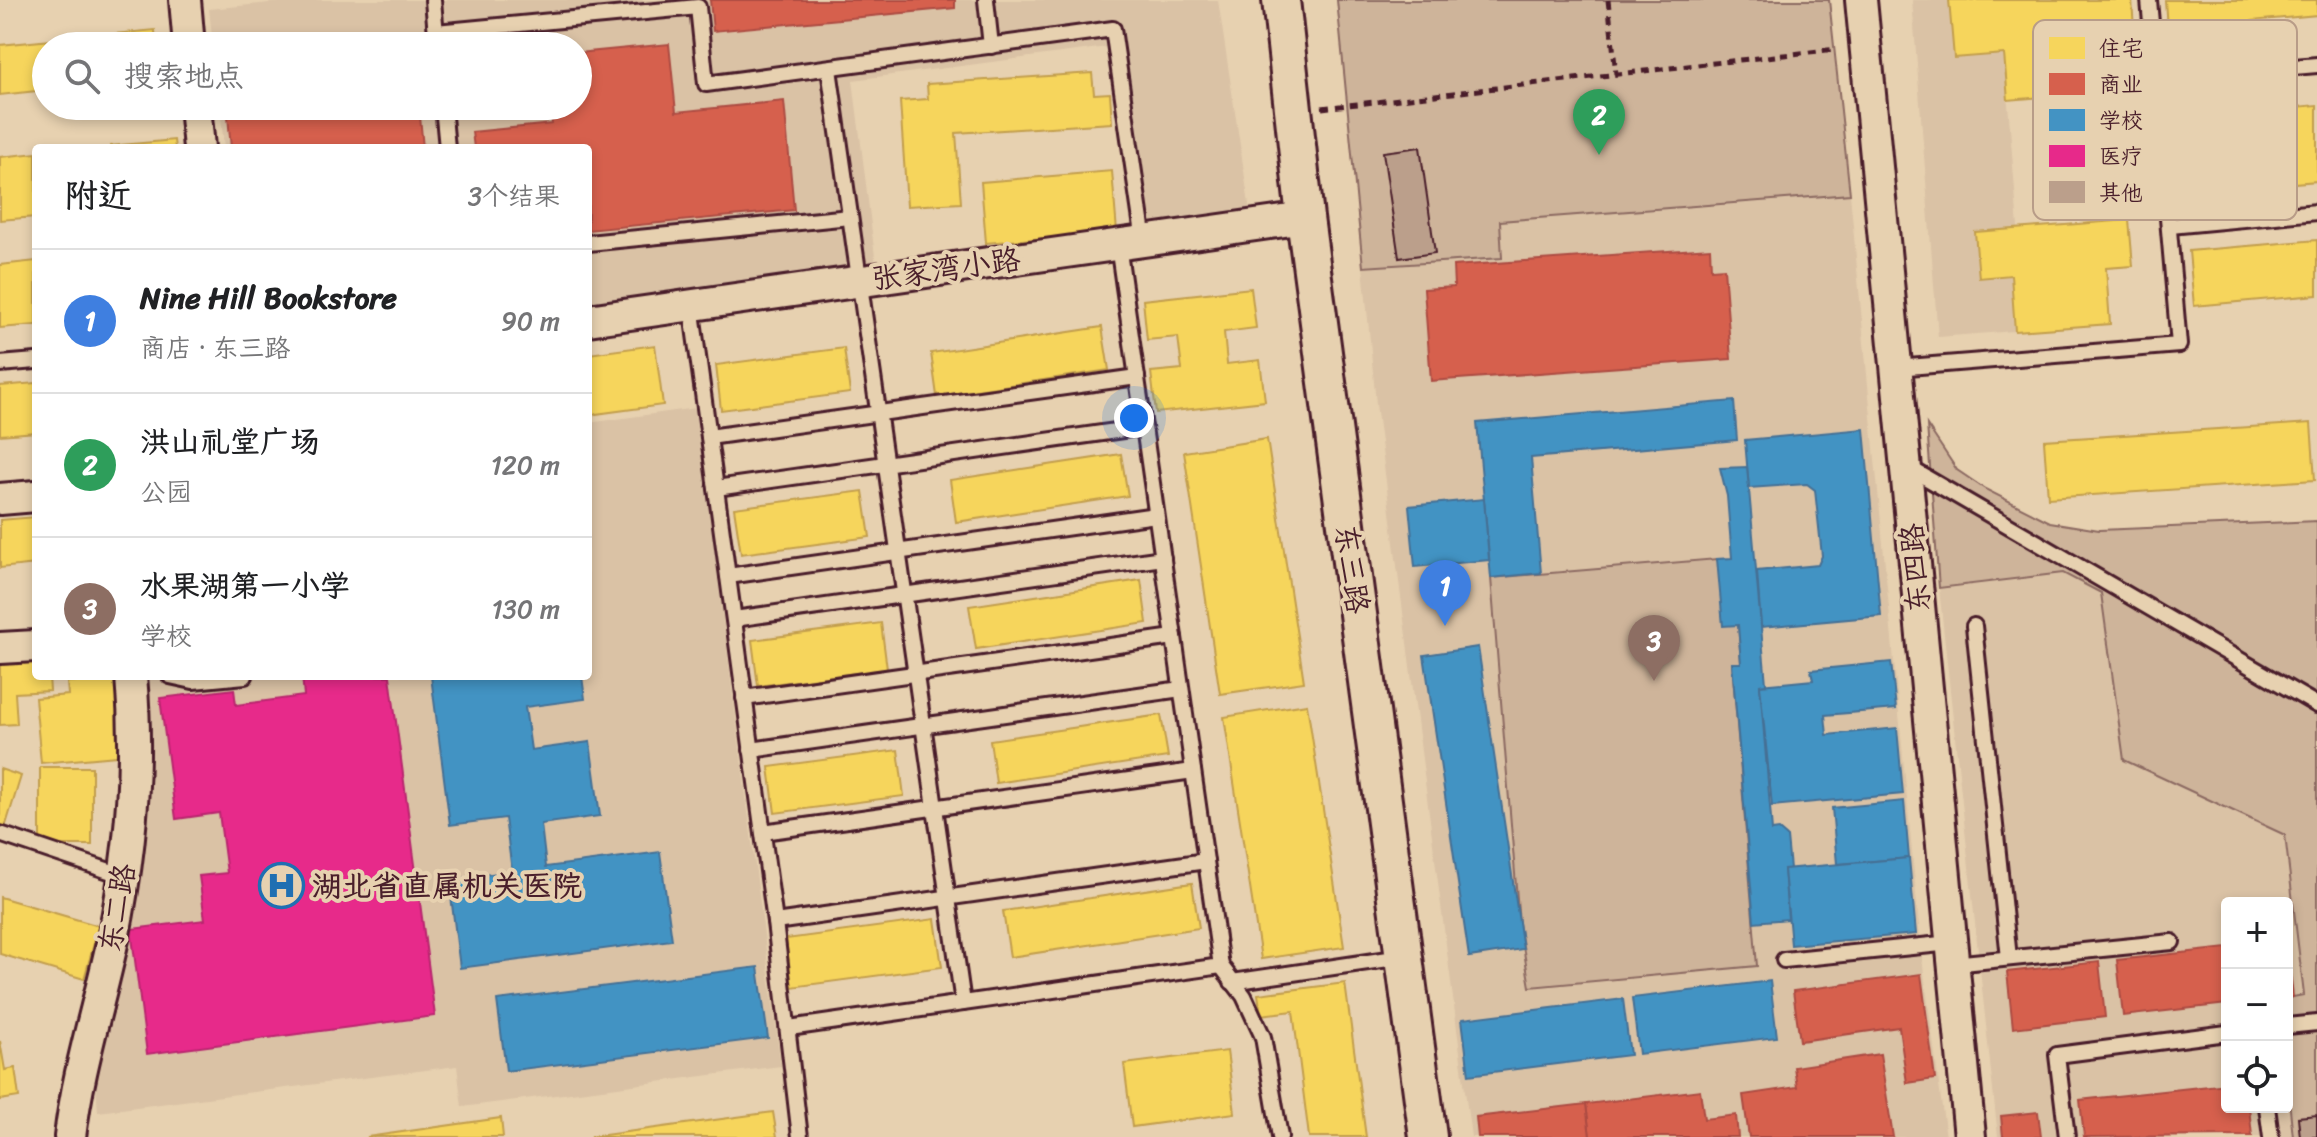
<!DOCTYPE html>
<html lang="zh">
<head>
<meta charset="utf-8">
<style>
	body { margin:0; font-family:Sriracha,"LXGW WenKai TC",sans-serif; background:#f6f6f6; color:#202124 }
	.controls { position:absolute; right:24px; bottom:24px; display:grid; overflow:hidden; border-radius:8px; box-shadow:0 4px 12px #0003 }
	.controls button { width:72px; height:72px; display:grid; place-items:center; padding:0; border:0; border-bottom:2px solid #e0e0e0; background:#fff; color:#202124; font:40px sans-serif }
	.you { position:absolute; left:1134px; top:418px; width:28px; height:28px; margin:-20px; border:6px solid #fff; border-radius:50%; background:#1a73e8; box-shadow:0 0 0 12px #1a73e833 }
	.badge { display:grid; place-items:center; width:52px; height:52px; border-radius:50%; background:#2563eb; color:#fff; font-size:26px; font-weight:700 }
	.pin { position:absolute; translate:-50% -66px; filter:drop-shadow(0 2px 4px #0008) }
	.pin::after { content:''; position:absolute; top:42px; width:28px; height:24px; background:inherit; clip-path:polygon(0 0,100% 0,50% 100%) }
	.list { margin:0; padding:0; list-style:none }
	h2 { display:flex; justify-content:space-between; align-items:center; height:104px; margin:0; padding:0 32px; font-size:34px }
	h2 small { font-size:26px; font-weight:400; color:#757577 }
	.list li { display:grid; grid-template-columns:52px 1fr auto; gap:24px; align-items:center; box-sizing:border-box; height:144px; padding:0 32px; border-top:2px solid #e0e0e0 }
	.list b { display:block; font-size:30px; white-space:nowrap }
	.list p { margin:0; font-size:26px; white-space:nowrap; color:#757577 }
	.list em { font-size:26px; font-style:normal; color:#757577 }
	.icon { flex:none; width:44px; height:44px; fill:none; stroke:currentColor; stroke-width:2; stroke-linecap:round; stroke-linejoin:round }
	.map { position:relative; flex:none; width:2317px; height:1137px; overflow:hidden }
	.search { position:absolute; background:#fff; box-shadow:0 4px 12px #0003; left:32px; top:32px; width:560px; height:88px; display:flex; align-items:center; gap:20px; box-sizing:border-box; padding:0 28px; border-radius:44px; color:#757577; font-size:30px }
	.panel { position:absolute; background:#fff; box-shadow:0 4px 12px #0003; left:32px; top:144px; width:560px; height:536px; border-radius:8px }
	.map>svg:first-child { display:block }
	.built { fill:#dac2a5 }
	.green { fill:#ceb49a; stroke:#8c6a62; stroke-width:2 }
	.homes { fill:#f6d55c; stroke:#c29e4d; stroke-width:2 }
	.shops { fill:#d6604d; stroke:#ac4c43; stroke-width:2 }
	.schools { fill:#4393c3; stroke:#457095; stroke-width:2 }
	.health { fill:#e7298a; stroke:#b8266e; stroke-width:2 }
	.building { fill:#bb9f8b; stroke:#4a1f2b; stroke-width:2 }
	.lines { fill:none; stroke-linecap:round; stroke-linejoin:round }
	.service-casing { stroke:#4a1f2b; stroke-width:20 }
	.minor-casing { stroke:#4a1f2b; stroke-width:36 }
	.tertiary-casing { stroke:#4a1f2b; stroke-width:42 }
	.path { stroke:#4a1f2b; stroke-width:5; stroke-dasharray:8 6; stroke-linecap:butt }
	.service { stroke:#e7d1b0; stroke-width:14 }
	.minor { stroke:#e7d1b0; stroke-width:30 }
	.tertiary { stroke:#e7d1b0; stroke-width:36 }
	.labels { text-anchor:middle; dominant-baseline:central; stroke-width:8; stroke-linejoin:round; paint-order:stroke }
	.street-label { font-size:30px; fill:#4a1f2b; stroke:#e7d1b0 }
	.poi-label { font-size:30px; font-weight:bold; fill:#4a1f2b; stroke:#e7d1b0; text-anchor:start }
	.key { fill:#e7d1b0; stroke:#b89c88; stroke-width:2 }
	.key-label { font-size:22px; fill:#4a1f2b }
</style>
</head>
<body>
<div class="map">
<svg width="2317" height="1137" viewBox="0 0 2317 1137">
	<rect width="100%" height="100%" fill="#e7d1b0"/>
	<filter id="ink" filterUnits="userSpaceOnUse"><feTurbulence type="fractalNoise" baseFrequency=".0125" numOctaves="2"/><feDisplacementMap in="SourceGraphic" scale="16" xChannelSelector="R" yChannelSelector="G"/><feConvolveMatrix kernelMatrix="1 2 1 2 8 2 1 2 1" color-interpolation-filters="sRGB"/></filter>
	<g filter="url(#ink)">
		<!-- built -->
		<g class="built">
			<path d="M299,0H1218L1250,211L1131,226L1107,47L853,80L876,265L588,306V148H224L220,106H578V46H213L209,9Z"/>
			<path d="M1912,0H1949L1954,58L2004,54L2018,228L1975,232L1979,278L2011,275L2015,331L1938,337Z"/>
			<path d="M1850,194L1922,958L1946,1137H1471L1376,404L1363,267L1501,258L1500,221Z"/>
			<path d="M696,408L781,1066L462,1107L457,1066L98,1112L95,1072L142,676H588V423Z"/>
			<path d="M2063,573L2101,593L2124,760L2285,835L2304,996L2287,998V903H2227V1107H2287V1081L2293,1137H1998L1939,588Z"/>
		</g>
		<!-- green -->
		<g class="green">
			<path d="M1337,0H1829L1850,194L1500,221L1502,258L1363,267Z"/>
			<path d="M1927,425L1957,470L1985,489L2050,522L2099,530L2317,521V1137H2293L2287,1081V998L2304,995L2285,835L2124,760L2101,593L2063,573L1939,588Z"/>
			<path d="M1717,559L1738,625L1741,663L1732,664L1757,966L1530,987L1519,923L1491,578Z"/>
		</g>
		<!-- homes -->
		<g class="homes">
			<path d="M1949,0H2132L2135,43L2084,47L2088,93L2008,100L2004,54L1954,58Z"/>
			<path d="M2165,0H2317V15L2167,29Z"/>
			<path d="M155,30L156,46H46V90L0,95V45Z"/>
			<path d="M1092,73L1094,94L1110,93L1112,123L956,133L961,203L907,206L900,101L928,99L927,84Z"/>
			<path d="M2317,105V181L2183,193L2176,118Z"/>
			<path d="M174,140L175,148H111V146Z"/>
			<path d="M36,153V217L0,220V157Z"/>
			<path d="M1112,171L1117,232L986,243L981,182Z"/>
			<path d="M2129,220L2133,266L2106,268L2110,324L2015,331L2011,275L1979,278L1975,232Z"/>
			<path d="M2317,240V295L2194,306L2189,251Z"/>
			<path d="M36,261V325L0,328V265Z"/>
			<path d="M1251,288L1256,328L1224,332L1227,364L1260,360L1265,401L1156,413L1151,372L1182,369L1178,337L1147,340L1143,300Z"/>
			<path d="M1102,327L1109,370L937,396L931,353Z"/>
			<path d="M655,345L663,405L588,415V354Z"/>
			<path d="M844,348L850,393L721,410L716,365Z"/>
			<path d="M36,383V432L0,435V386Z"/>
			<path d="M2311,423L2315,480L2048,498L2044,440Z"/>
			<path d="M1267,439L1304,682L1220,694L1184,452Z"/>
			<path d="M1121,454L1128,496L956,522L950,480Z"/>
			<path d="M863,491L870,537L741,554L734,508Z"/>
			<path d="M36,517V564L0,568V520Z"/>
			<path d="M1141,580L1147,623L976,649L969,606Z"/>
			<path d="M881,623L887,669L758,686L752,640Z"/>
			<path d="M36,655V676H49L50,691L15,693L17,724L0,725V657Z"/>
			<path d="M120,677L127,755L41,763L35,698L68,695L67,682Z"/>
			<path d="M1307,704L1344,947L1261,959L1224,717Z"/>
			<path d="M1161,715L1168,757L996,783L990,740Z"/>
			<path d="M898,750L904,796L775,813L769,767Z"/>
			<rect x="40" y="767" width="52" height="78"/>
			<path d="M0,769L21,776L5,828L0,826Z"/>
			<path d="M1192,883L1199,928L1010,957L1003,911Z"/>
			<path d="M0,897L99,926L84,979L0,954Z"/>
			<path d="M935,919L942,967L792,987L786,939Z"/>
			<path d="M1345,983L1366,1137H1309L1293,1011L1261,1015L1258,994Z"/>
			<path d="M0,1041L5,1070L15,1068L19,1097L0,1100Z"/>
			<path d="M1227,1051L1235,1113L1132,1127L1124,1064Z"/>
			<path d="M773,1112L777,1137H590Z"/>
			<path d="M501,1118L503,1137H367Z"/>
		</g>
		<!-- shops -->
		<g class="shops">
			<path d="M710,0H955V8L713,31Z"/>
			<path d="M356,36L368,46H275L277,44Z"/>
			<path d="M669,44L676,112L784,101L794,210L588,230V148H474L472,132L552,124L550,106H578V53Z"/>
			<path d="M227,106H419L423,148H231Z"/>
			<path d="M1710,248L1711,269L1724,268L1731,359L1431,381L1424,289L1454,287L1453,266Z"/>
			<path d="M2287,945L2293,997L2287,998Z"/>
			<path d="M2227,948V1004L2123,1016L2117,960Z"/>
			<path d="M2099,962L2105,1017L2013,1028L2007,972Z"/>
			<path d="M1921,974L1935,1079L1907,1083L1899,1027L1800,1041L1793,991Z"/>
			<path d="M1880,1054L1893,1137H1749L1743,1095L1797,1087L1794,1067Z"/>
			<path d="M2227,1084V1107H2249L2252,1136L2084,1137L2080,1100Z"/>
			<path d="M1700,1090L1704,1119L1736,1115L1738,1137H1590L1586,1104Z"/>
			<path d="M1586,1104L1590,1137H1478L1476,1117Z"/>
			<path d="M2038,1112L2041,1137H2003L2001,1116Z"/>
		</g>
		<!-- schools -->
		<g class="schools">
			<path d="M1734,401L1737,440L1531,458L1541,573L1491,578L1477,423Z"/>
			<path d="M1864,429L1881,616L1761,627L1757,571L1818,565L1822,556L1815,490L1807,484L1749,488L1745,440Z"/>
			<path d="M1747,467L1766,684L1760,685L1772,831L1779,830L1787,837L1790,869H1784L1788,919L1754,922L1732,663H1741L1738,625L1723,626L1717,559L1732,558L1727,496L1720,468Z"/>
			<path d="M1484,499L1489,560L1415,567L1409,506Z"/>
			<path d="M1478,647L1523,949L1469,957L1424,655Z"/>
			<path d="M1891,662L1896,709L1825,715L1827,735L1897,728L1903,794L1772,806L1760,685L1813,680L1811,670Z"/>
			<path d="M431,676H582L585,699L525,707L531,750L590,742L600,816L541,824L546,867L660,852L672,940L460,968L449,880L512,871L505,818L450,825Z"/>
			<path d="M1904,801L1909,858L1837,864L1832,808Z"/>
			<path d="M1909,858L1916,934L1791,945L1784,869Z"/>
			<path d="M758,967L768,1038L506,1071L497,1000Z"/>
			<path d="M1770,981L1777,1037L1639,1054L1632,998Z"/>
			<path d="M1623,999L1630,1055L1469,1075L1462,1019Z"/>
		</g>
		<!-- health -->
		<path class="health" d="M302,676H390L435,1016L147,1054L131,929L205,920L199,876L227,873L219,813L176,819L160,698L234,689L236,705L304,696Z"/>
		<!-- building -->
		<g class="building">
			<path d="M1420,147L1435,253L1399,258L1383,152Z"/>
			<path d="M2317,1115V1137H2300L2298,1117Z"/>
		</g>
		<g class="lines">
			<defs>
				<g id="service">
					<path d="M433,0L437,46"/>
					<path d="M986,0L991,46"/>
					<path d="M436,32L698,7L706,84L1113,29L1144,241"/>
					<path d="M829,69L963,1003"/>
					<path d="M2156,79L2317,65"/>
					<path d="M443,106L447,148"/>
					<path d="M2170,226L2317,212"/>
					<path d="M588,243L850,217"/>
					<path d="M691,305L775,922L800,1137"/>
					<path d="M0,364L36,361"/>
					<path d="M1896,368L2179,345L2149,0"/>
					<path d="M709,437L1137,377"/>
					<path d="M1906,466L2317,705"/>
					<path d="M716,488L1144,427"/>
					<path d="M728,576L1156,515"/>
					<path d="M734,619L1163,558"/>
					<path d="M1974,626L2009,958"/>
					<path d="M170,676L193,681L245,676"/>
					<path d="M744,698L1174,637"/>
					<path d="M751,750L1181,689"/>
					<path d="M763,832L1193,771"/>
					<path d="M0,834L124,876"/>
					<path d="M775,922L1206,861"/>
					<path d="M1784,960L1951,943"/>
					<path d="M1953,964L2172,942"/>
					<path d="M1221,966L1244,996L1263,1037L1280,1137"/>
					<path d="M1232,982L1402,957"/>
					<path d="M2287,1026L2317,1023"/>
					<path d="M789,1028L1221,966L1118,245"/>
					<path d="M2267,1107L2271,1137"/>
					<path d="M2067,1137L2057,1055L2227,1033"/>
				</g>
				<g id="minor">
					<path d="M185,0L189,46"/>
					<path d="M1861,0L1970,1137"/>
					<path d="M195,106L199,148"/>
					<path d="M588,320L1305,218"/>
					<path d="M0,499L36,496"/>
					<path d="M0,648L36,646"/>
					<path d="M70,1137C78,1069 99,1005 113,939C131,852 139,764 131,676"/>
				</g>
				<path id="tertiary" d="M1281,0L1305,218L1428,1137"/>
			</defs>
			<!-- service casing -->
			<use href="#service" class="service-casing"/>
			<!-- minor casing -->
			<use href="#minor" class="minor-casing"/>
			<!-- tertiary casing -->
			<use href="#tertiary" class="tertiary-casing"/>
			<!-- path -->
			<g class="path">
				<path d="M1608,0L1616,74"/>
				<path d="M1322,108L1836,49"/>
			</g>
			<!-- service -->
			<use href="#service" class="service"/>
			<!-- minor -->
			<use href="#minor" class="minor"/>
			<!-- tertiary -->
			<use href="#tertiary" class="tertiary"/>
		</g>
	</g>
	<!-- icons -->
	<defs>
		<symbol id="hospital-ring" viewBox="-11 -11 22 22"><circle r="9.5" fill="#e7d1b0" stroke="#1f6fb2" stroke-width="1.5"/><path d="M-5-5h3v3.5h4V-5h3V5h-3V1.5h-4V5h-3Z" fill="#1f6fb2"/></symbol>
	</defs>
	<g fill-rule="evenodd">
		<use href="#hospital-ring" x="256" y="860" width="51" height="51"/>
	</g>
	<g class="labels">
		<!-- street labels -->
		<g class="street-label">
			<text transform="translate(946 269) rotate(-8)">张家湾小路</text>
			<text transform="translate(1915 568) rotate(-95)">东四路</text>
			<text transform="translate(1352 569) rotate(82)">东三路</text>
			<text transform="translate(117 908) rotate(-80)">东二路</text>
		</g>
		<!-- poi labels -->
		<g class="poi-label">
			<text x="312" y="886">湖北省直属机关医院</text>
		</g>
	</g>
	<!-- legend -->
	<rect x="2033" y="20" width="264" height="200" rx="12" class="key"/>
	<rect x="2049" y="37" width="36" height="22" fill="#f6d55c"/>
	<rect x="2049" y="73" width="36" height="22" fill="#d6604d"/>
	<rect x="2049" y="109" width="36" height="22" fill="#4393c3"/>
	<rect x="2049" y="145" width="36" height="22" fill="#e7298a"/>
	<rect x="2049" y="181" width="36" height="22" fill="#bb9f8b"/>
	<g class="key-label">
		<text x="2099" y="56">住宅</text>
		<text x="2099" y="92">商业</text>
		<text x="2099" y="128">学校</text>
		<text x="2099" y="164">医疗</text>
		<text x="2099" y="200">其他</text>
	</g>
</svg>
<div class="controls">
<button>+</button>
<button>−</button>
<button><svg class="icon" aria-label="locate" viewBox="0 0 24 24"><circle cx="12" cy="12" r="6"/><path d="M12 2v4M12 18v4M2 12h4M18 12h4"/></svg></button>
</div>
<div class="you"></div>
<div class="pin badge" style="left:1445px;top:626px;background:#3f7fe0">1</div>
<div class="pin badge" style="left:1599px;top:155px;background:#2e9e5b">2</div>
<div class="pin badge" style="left:1654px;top:681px;background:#8d6e63">3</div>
<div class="search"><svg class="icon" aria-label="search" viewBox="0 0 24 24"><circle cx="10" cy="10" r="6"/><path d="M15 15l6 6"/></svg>搜索地点</div>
<section class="panel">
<h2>附近<small>3个结果</small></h2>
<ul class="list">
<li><span class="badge" style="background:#3f7fe0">1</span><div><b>Nine Hill Bookstore</b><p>商店 · 东三路</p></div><em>90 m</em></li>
<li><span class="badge" style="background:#2e9e5b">2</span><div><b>洪山礼堂广场</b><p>公园</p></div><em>120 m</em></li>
<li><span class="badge" style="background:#8d6e63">3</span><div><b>水果湖第一小学</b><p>学校</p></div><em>130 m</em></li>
</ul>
</section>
</div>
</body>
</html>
